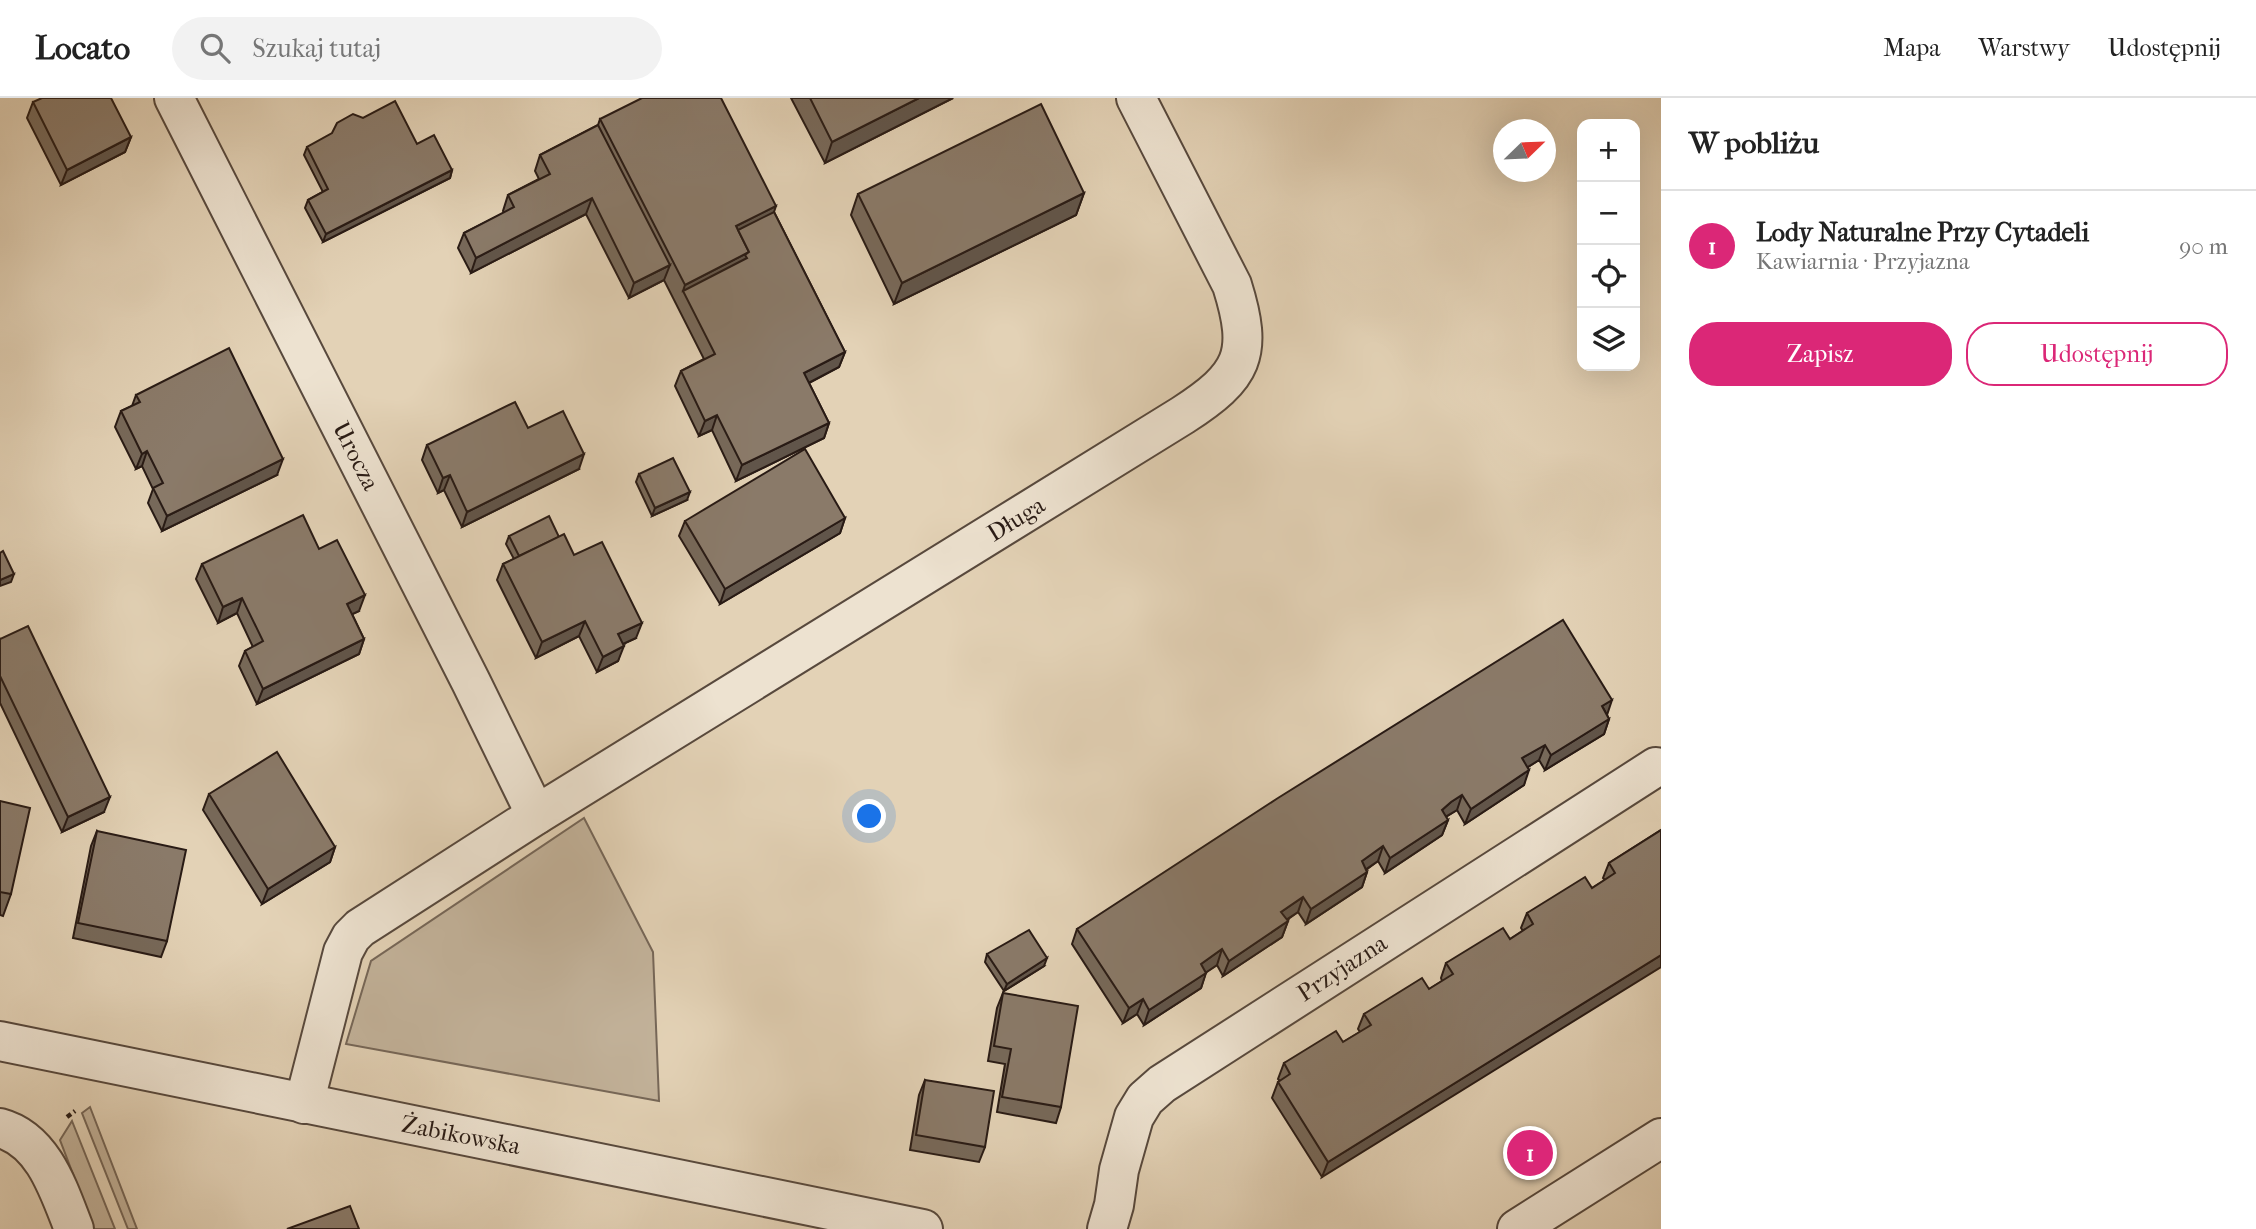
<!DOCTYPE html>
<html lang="pl">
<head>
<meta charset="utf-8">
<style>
	body { margin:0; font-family:"IM FELL French Canon",serif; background:#f2f2f2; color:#222 }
	.controls { position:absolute; right:21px; top:21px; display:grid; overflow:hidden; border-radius:14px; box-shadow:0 7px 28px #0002 }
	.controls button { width:63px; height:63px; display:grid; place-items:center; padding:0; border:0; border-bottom:2px solid #e0e0e0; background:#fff; color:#222; font:35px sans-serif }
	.compass { position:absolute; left:1493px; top:21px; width:63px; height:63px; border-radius:50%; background:#fff; box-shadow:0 7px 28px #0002; rotate:67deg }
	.you { position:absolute; left:870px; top:719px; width:24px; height:24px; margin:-18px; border:5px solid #fff; border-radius:50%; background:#1a73e8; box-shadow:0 0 0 10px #1a73e833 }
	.badge { display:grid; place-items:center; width:46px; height:46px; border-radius:50%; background:#db2777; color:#fff; font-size:23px; font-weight:700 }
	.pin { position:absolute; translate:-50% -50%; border:4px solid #fff; box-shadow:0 2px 7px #0006 }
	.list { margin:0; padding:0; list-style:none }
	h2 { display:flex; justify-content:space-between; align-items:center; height:91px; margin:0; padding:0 28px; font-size:30px }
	h2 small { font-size:23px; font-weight:400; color:#767676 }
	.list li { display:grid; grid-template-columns:46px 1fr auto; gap:21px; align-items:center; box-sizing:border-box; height:112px; padding:0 28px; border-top:2px solid #e0e0e0 }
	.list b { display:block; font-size:26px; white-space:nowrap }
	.list p { margin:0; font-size:23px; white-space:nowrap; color:#767676 }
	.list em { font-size:23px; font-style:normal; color:#767676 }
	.actions { display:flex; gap:14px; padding:21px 28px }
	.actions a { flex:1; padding:16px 0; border:2px solid #db2777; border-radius:28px; text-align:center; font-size:24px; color:#db2777 }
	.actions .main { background:#db2777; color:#fff }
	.icon { flex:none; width:38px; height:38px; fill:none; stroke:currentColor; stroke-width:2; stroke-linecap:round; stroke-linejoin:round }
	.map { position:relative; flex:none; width:1661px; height:1131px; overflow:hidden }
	header { display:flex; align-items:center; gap:42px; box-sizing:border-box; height:98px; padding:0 35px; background:#fff; border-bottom:2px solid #e0e0e0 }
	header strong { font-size:33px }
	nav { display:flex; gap:38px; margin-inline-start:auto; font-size:24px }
	.search { width:490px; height:63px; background:#f2f2f2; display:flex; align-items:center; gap:18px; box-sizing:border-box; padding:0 24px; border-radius:38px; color:#767676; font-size:26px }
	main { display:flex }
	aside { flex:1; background:#fff }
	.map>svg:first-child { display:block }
	.green { fill:#c3b39b; stroke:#766758; stroke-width:2 }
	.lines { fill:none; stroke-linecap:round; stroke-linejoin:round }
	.minor-casing { stroke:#58493d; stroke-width:42 }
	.path { stroke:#291b15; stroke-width:4.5; stroke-dasharray:5 3.5; stroke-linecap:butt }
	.minor { stroke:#ede2d0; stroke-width:38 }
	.wall { fill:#77695a; stroke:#291b15; stroke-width:2 }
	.shaded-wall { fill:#61554a; stroke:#291b15; stroke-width:2 }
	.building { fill:#8a7a69; stroke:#291b15; stroke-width:2 }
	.labels { text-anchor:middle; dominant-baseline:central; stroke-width:6; stroke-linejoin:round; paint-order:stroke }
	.street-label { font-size:24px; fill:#291b15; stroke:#ede2d0 }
</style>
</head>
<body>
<header>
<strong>Locato</strong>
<div class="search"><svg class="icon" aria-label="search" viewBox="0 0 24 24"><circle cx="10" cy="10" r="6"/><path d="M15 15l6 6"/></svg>Szukaj tutaj</div>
<nav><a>Mapa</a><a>Warstwy</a><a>Udostępnij</a></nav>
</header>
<main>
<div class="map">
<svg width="1661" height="1131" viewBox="0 0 1661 1131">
	<rect width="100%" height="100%" fill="#e3d2b6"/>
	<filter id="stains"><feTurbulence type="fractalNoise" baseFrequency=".00286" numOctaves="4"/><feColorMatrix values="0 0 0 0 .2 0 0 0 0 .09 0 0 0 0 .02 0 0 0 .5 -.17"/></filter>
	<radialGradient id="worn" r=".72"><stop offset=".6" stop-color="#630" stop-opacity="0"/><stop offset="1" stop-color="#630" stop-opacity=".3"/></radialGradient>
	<!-- green -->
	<g class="green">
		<path d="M584,720L653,854L659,1003L346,946L371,863Z"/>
		<path d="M90,1009L137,1131H128L82,1015Z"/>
		<path d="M72,1023L115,1131H94L60,1042Z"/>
	</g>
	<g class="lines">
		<defs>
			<g id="minor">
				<path d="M174,0L471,584L536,717"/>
				<path d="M0,943L923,1131"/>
				<path d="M304,1006L343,854L351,839L360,830L536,717L1183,317C1243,278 1254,257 1232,187L1136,0"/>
				<path d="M0,1030C44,1042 59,1093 74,1131"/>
				<path d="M1107,1131L1114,1107L1119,1072L1134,1019L1145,1001L1162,986L1656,669"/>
				<path d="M1517,1131L1661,1040"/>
			</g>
		</defs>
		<!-- minor casing -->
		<use href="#minor" class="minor-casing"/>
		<!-- path -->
		<path class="path" d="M67,1019L75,1013"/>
		<!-- minor -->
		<use href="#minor" class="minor"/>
	</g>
	<!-- wall -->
	<g class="wall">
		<path d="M791,0H953L825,65Z"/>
		<path d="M33,4L131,39L125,54L61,87L27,20Z"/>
		<path d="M600,21L774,114L845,254L839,269L809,285L829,325L824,340L736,383L712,332L699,338L675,288L681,273L704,261L664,182L629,200L586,116L471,175L458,150L464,135L504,115L503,113L508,97L539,81L535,73L540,57L598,27Z"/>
		<path d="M307,49L452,72L450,80L323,144L305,110L308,102L323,94L304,57Z"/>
		<path d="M1084,95L1076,117L894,206L851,117L858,96Z"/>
		<path d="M136,297L277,377L162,433L148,405L153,391L142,368L136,371L115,329L121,313L132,308Z"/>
		<path d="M528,330L579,371L462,429L444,392L438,395L422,362L427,347Z"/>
		<path d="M639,376L687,402L652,418L636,384Z"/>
		<path d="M845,420L840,435L720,506L679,438L685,423Z"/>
		<path d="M509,438L559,439L636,540L623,546L618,563L597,574L579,538L536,560L497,482L503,466L514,461L506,446Z"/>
		<path d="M319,451L359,513L352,516L364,541L359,556L257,606L239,568L245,553L253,549L237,515L218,525L196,481L202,466Z"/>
		<path d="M0,541L104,714L62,734L0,605Z"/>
		<path d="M1607,617L1609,621L1604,636L1545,672L1539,662L1528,669L1524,687L1465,726L1457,712L1446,719L1448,722L1442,737L1385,775L1378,763L1366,772L1367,774L1362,789L1306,826L1298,814L1287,822L1288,823L1282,839L1223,878L1217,867L1206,874L1201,890L1144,927L1137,916L1123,925L1072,846L1077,831Z"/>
		<path d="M209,696L335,749L330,764L262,806L203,712Z"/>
		<path d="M0,703L11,796L3,818L0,817Z"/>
		<path d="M1661,732L1322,1079L1272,1000L1278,984L1280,983L1278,981L1284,965L1343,944L1360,934L1358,931L1364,916L1429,891L1442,883L1441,880L1446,865L1510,841L1523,833L1521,830L1527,815L1592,790L1605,782L1603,780L1609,765Z"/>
		<path d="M97,733L167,843L161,859L73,840L91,748Z"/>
		<path d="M987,856L1044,868L1004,893L985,864Z"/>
		<path d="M1003,895L1061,1009L1056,1025L997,1014L1005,966L988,963L997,910Z"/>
		<path d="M925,982L985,1049L979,1064L910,1052L919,997Z"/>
		<path d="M1523,1031L1548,1042L1538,1068L1513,1058Z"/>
	</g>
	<!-- shaded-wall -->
	<g class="shaded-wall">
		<path d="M919,0H953L825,65L832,44Z"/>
		<path d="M131,39L125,54L61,87L67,72Z"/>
		<path d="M452,72L450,80L323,144L326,136Z"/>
		<path d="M1084,95L1076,117L894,206L902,185Z"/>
		<path d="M592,100L586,116L471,175L476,160Z"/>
		<path d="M776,108L769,129L739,144L736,128Z"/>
		<path d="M749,154L741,176L683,193L685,187Z"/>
		<path d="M670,167L664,182L629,200L634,185Z"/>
		<path d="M845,254L839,269L799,290L804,275Z"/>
		<path d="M717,317L712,332L699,338L705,323Z"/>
		<path d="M829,325L824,340L736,383L742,367Z"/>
		<path d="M147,353L142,368L136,371L142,356Z"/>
		<path d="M584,356L579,371L462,429L467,414Z"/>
		<path d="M283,361L277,377L162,433L167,418Z"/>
		<path d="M450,377L444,392L438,395L443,380Z"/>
		<path d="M690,394L687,402L652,418L655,410Z"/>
		<path d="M845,420L840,435L720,506L725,491Z"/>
		<path d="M14,476L11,484L0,488V482Z"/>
		<path d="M365,497L359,513L342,521L347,506Z"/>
		<path d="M242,500L237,515L218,525L223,509Z"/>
		<path d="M585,523L579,538L536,560L542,544Z"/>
		<path d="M642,525L636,540L612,551L618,536Z"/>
		<path d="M364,541L359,556L257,606L263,591Z"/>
		<path d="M624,548L618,563L597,574L603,559Z"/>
		<path d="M1612,602L1607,617L1602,608Z"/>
		<path d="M1609,621L1604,636L1545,672L1551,657Z"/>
		<path d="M1545,647L1539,662L1517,676L1522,660Z"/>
		<path d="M1529,672L1524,687L1465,726L1471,711Z"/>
		<path d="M1462,697L1457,712L1445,719L1442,712L1451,704Z"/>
		<path d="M110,699L104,714L62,734L68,719Z"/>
		<path d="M1448,722L1442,737L1385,775L1390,760Z"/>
		<path d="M1383,748L1378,763L1356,778L1362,763Z"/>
		<path d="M335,749L330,764L262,806L268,791Z"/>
		<path d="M1367,774L1362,789L1306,826L1311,811Z"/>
		<path d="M1303,799L1298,814L1275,829L1281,814Z"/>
		<path d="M1288,823L1282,839L1223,878L1229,863Z"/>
		<path d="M1222,851L1217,867L1195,882L1201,866Z"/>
		<path d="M1661,857V869L1322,1079L1328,1064Z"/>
		<path d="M1047,860L1044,868L1004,893L1007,886Z"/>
		<path d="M1206,875L1201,890L1144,927L1149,912Z"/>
		<path d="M1143,901L1137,916L1123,925L1129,910Z"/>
	</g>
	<!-- building -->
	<g class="building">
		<path d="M42,0H111L131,39L67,72L33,4Z"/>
		<path d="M642,0H721L776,108L736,128L749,154L685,187L600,21Z"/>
		<path d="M810,0H919L832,44Z"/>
		<path d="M395,3L417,46L434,37L452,72L326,136L308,102L328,91L307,49L332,35L337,25L353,16L363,20Z"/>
		<path d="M1041,6L1084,95L902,185L858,96Z"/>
		<path d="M598,27L670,167L634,185L592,100L476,160L464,135L514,109L508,97L550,76L540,57Z"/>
		<path d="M774,114L845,254L804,275L829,325L742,367L717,317L705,323L681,273L715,256L683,193L747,160L745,157L749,154L738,132Z"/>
		<path d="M229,250L283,361L167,418L153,390L163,385L147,353L142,356L121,313L140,304L136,297Z"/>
		<path d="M515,304L528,330L563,313L584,356L467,414L450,377L443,380L427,347Z"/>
		<path d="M805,351L845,420L725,491L685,423Z"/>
		<path d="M673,360L690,394L655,410L639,376Z"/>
		<path d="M303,417L319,451L337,442L365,497L347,506L364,541L263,591L245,553L263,543L242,500L223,509L202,466Z"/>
		<path d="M549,418L559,439L519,458L509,438Z"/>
		<path d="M564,436L574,457L602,444L642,525L618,536L624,548L603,559L585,523L542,544L503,466Z"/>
		<path d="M3,453L14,476L0,482V455Z"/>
		<path d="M1563,522L1612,602L1602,608L1609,621L1551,657L1545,647L1522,660L1529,672L1471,711L1462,697L1451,704L1442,712L1448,722L1390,760L1383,748L1362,763L1367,774L1311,811L1303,799L1281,814L1288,823L1229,863L1222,851L1201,866L1206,875L1149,912L1143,901L1129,910L1077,831L1278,700Z"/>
		<path d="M28,528L110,699L68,719L0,578V541Z"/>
		<path d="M277,654L335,749L268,791L209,696Z"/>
		<path d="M0,703L30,710L11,796L0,794Z"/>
		<path d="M1661,732V857L1328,1064L1278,984L1290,976L1284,965L1336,933L1343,944L1371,927L1364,916L1422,880L1429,891L1453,876L1446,865L1503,830L1510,841L1533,826L1527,815L1585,779L1592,790L1615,775L1609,765Z"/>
		<path d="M97,733L186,752L167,843L78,825Z"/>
		<path d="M1029,832L1047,860L1007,886L987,856Z"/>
		<path d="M1003,895L1078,908L1061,1009L1002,999L1011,951L994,948Z"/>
		<path d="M925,982L994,993L985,1049L916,1037Z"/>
		<path d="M1523,1031L1548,1042L1541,1060L1516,1050Z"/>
		<path d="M350,1108L359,1131H287Z"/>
	</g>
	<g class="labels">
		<!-- street labels -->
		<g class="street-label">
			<text transform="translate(356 358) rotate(63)">Urocza</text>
			<text transform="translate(1016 421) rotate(-32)">Długa</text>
			<text transform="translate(1342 870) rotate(-33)">Przyjazna</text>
			<text transform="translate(461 1037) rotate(11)">Żabikowska</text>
		</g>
	</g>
	<rect width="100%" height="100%" filter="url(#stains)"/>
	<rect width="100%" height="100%" fill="url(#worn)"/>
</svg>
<div class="controls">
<button>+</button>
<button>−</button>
<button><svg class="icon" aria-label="locate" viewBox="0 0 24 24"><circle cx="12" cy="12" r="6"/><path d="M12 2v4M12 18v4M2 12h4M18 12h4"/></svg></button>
<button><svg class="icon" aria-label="layers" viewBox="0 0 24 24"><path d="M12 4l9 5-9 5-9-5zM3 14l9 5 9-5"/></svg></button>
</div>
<svg class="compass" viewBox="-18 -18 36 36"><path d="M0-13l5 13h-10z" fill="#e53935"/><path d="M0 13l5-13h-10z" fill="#767676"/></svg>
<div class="you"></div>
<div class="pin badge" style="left:1530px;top:1055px">1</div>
</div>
<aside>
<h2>W pobliżu<small></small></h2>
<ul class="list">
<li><span class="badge">1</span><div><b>Lody Naturalne Przy Cytadeli</b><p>Kawiarnia · Przyjazna</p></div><em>90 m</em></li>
</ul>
<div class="actions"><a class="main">Zapisz</a><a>Udostępnij</a></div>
</aside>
</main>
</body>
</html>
